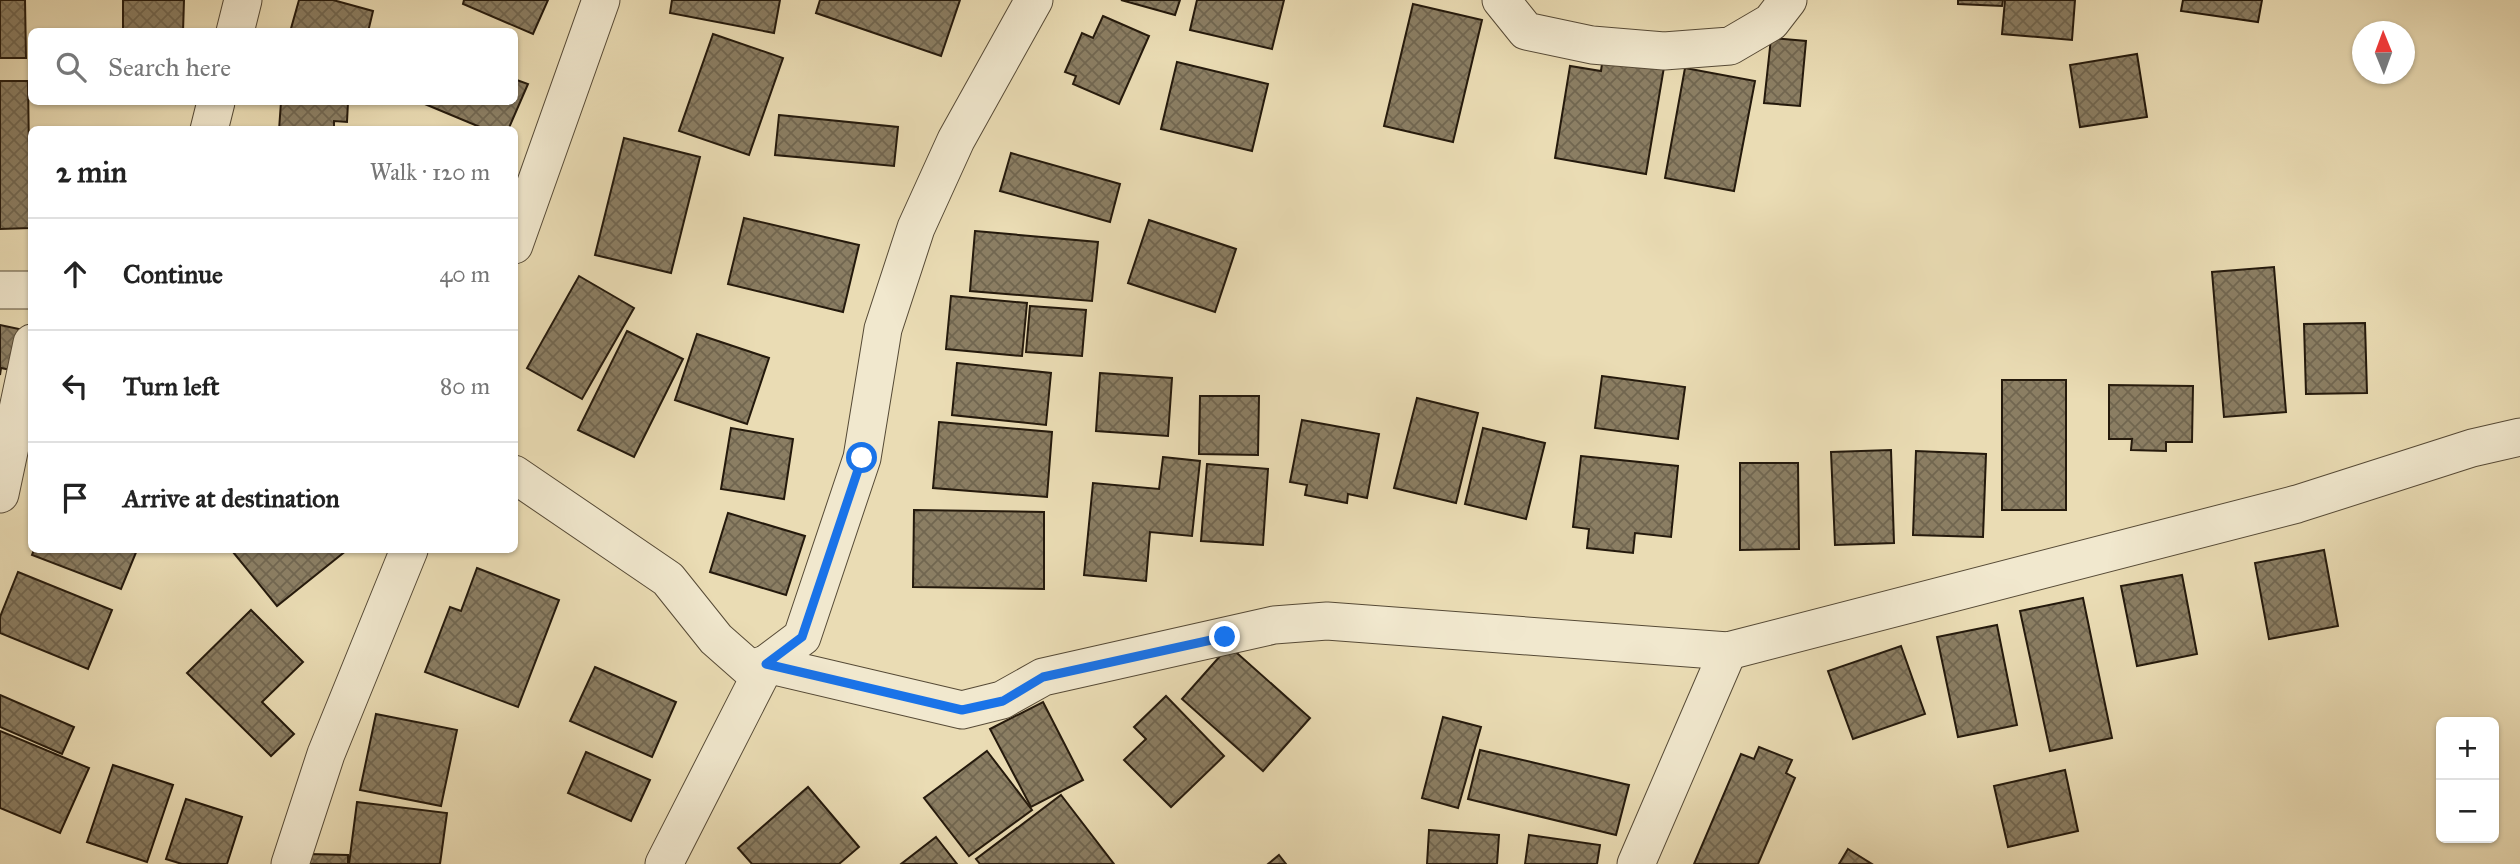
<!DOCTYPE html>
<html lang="en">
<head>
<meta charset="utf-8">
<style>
	body { margin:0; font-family:"IM FELL Great Primer",serif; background:#f2f2f2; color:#222 }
	.controls { position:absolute; right:21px; bottom:21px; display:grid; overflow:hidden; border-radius:10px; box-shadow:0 2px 5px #0004 }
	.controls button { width:63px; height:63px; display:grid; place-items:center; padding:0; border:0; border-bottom:2px solid #e0e0e0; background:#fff; color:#222; font:35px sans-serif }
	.compass { position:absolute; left:2352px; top:21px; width:63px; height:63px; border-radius:50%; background:#fff; box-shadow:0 2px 5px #0004; rotate:359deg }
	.stop { position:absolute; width:21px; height:21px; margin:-16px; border:5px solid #1a73e8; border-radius:50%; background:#fff }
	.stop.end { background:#1a73e8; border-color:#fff; box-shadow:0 2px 7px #0008 }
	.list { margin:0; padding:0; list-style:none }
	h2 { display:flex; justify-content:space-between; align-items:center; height:91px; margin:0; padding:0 28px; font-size:30px }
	h2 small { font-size:23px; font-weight:400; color:#767676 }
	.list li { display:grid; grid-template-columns:46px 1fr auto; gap:21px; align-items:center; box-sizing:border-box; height:112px; padding:0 28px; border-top:2px solid #e0e0e0 }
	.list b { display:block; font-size:26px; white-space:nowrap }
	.list em { font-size:23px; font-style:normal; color:#767676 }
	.icon { flex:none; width:38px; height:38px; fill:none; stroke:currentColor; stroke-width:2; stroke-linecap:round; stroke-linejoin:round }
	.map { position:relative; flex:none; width:2520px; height:864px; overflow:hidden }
	.search { position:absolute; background:#fff; box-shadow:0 2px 5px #0004; left:28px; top:28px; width:490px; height:77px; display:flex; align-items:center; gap:18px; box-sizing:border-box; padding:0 24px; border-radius:10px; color:#767676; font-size:26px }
	.panel { position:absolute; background:#fff; box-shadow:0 2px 5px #0004; left:28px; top:126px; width:490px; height:427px; border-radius:10px }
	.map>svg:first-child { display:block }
	.building { fill:url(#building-cross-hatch); stroke:#24190c; stroke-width:2 }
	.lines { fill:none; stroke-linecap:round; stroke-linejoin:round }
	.minor-casing { stroke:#564a36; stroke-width:39 }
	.minor { stroke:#f1e8ce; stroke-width:37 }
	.route { stroke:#1a73e8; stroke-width:9 }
</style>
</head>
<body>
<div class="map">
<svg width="2520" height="864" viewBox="0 0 2520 864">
	<defs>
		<pattern id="building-cross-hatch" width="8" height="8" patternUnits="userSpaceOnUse" patternTransform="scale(1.75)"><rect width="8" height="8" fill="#8b7e63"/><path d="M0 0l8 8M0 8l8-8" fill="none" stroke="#716650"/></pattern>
	</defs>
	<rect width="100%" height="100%" fill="#eadcb4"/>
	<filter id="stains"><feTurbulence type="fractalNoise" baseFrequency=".00286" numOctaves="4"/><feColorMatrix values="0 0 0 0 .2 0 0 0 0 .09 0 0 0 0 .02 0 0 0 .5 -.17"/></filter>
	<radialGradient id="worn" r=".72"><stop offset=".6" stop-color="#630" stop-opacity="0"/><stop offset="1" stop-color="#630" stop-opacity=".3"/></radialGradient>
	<!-- building -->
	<g class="building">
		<path d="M0,0H25L26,58H0Z"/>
		<path d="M123,0H184L183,32H123Z"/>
		<path d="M299,0H333L373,11L368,32H290Z"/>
		<path d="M464,0H548L533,34L463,4Z"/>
		<path d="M672,0H780L774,33L670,13Z"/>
		<path d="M820,0H960L941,56L816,13Z"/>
		<path d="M1121,0H1180L1175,15Z"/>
		<path d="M1197,0H1284L1272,49L1190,30Z"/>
		<path d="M1958,0H2003L2002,6L1958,4Z"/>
		<path d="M2005,0H2075L2072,40L2002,34Z"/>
		<path d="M2183,0H2262L2258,22L2181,11Z"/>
		<path d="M1413,4L1482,20L1453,142L1384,126Z"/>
		<path d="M1103,16L1149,36L1119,104L1073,84L1076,76L1065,72L1082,33L1093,38Z"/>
		<path d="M713,34L783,58L749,155L679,131Z"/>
		<path d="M1771,38L1806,41L1800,106L1764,103Z"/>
		<path d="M2137,54L2147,117L2080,127L2070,65Z"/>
		<path d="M1603,57L1664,67L1646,174L1555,158L1570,66L1601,71Z"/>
		<path d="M1177,62L1268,84L1252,151L1161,129Z"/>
		<path d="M1685,68L1755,81L1734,191L1665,178Z"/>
		<path d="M514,79L528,84L508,130H487L420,102H514Z"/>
		<path d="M0,81H28L30,228L0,229Z"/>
		<path d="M281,102H348L347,122L334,121V130H279Z"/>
		<path d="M779,115L898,127L894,166L775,155Z"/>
		<path d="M624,138L700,157L671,273L595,255Z"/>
		<path d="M1011,153L1120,184L1110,222L1000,191Z"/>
		<path d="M744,218L859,245L843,312L728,284Z"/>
		<path d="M1149,220L1236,249L1215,312L1128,283Z"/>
		<path d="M975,231L1098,242L1092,301L970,291Z"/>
		<path d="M2274,267L2286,412L2224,417L2212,272Z"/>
		<path d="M579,276L634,308L582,399L527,368Z"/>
		<path d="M951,296L1027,303L1022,356L946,349Z"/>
		<path d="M1030,306L1086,310L1082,356L1026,352Z"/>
		<path d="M2365,323L2367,393L2306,394L2304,324Z"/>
		<path d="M0,325L19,329L11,370L1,368L0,375Z"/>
		<path d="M627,331L683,359L634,457L578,430Z"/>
		<path d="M697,334L769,358L747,424L675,400Z"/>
		<path d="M957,363L1051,373L1046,425L952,415Z"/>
		<path d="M1100,373L1172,378L1168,436L1096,431Z"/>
		<path d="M1602,376L1685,387L1678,439L1595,428Z"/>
		<rect x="2002" y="380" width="64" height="130"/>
		<path d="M2109,385L2193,386L2192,442H2166V451L2131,450L2132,439H2109Z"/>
		<path d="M1200,396H1259L1258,455L1199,454Z"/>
		<path d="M1417,398L1478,413L1456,503L1394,488Z"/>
		<path d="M1302,420L1379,434L1367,498L1348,494L1347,503L1305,495L1307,485L1290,482Z"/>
		<path d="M939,422L1052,432L1047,497L933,488Z"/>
		<path d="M731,428L793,439L784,499L721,489Z"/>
		<path d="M1483,428L1545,443L1526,519L1465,504Z"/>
		<path d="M1891,450L1894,543L1835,545L1831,452Z"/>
		<path d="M1916,451L1986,454L1983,537L1913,535Z"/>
		<path d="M1581,456L1678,466L1671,537L1635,533L1633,553L1587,548L1589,529L1573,527Z"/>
		<path d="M1163,457L1200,461L1192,536L1150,532L1146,581L1084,575L1093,483L1159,489Z"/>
		<path d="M1740,463H1798L1799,549L1740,550Z"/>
		<path d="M1207,464L1268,469L1263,545L1201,541Z"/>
		<path d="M914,510L1044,512V589L913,587Z"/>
		<path d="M728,513L805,536L786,595L710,572Z"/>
		<path d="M34,550H137L121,589L32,555Z"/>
		<path d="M237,550H347L277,606L233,552Z"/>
		<path d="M2324,550L2338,626L2269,639L2255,563Z"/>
		<path d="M477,568L559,600L518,707L425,672L450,607L461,611Z"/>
		<path d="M18,572L112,610L88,669L0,633V617Z"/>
		<path d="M2182,575L2197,654L2137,666L2121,586Z"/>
		<path d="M2083,598L2112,738L2050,751L2020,611Z"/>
		<path d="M251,610L303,662L262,702L294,734L271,756L187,673Z"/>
		<path d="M1997,625L2017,725L1958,737L1937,637Z"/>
		<path d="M1229,646L1310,718L1263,771L1182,699Z"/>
		<path d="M1901,646L1925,714L1853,739L1828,671Z"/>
		<path d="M595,667L676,702L652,757L570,721Z"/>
		<path d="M0,695L74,727L62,754L0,727Z"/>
		<path d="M1166,696L1224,756L1171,807L1124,760L1146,739L1134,727Z"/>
		<path d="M1043,702L1083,780L1031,807L990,729Z"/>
		<path d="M376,714L457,730L441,806L360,790Z"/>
		<path d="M1443,717L1481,727L1458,808L1422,798Z"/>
		<path d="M0,731L89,768L60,833L0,808Z"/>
		<path d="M1759,747L1792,760L1786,773L1795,778L1758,864H1694L1741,754L1754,759Z"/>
		<path d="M1480,750L1629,785L1616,835L1468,799Z"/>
		<path d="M987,751L1032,810L969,856L924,798Z"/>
		<path d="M586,752L650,780L631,821L568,793Z"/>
		<path d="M113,765L173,785L147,862L87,842Z"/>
		<path d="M2065,770L2078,831L2008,847L1994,786Z"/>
		<path d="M808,787L859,847L839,864H752L738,848Z"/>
		<path d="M1061,795L1114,864H980L976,859Z"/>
		<path d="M186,799L242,817L227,864H182L166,859Z"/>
		<path d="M357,802L447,813L440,864H349Z"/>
		<path d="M1429,830L1499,835L1497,864H1427Z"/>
		<path d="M1529,835L1600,845L1597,864H1525Z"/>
		<path d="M936,837L957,864H901Z"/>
		<path d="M1848,849L1872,864H1839Z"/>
		<path d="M309,854L348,855V864H309Z"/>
		<path d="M1279,855L1286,864H1268Z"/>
	</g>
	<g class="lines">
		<defs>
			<g id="minor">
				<path d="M1501,0L1526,31L1592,45L1664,51L1730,46L1771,22L1788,0"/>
				<path d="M235,32L243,0"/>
				<path d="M209,130L216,102"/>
				<path d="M514,245L601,0"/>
				<path d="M0,290H32"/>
				<path d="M514,474L668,579L716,639L750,669L766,664L802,637L862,458L883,329L916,228L956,140L1034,0"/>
				<path d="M0,494L32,343"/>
				<path d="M766,664L962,710L1002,700L1043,677L1274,625L1327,621L1728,651L2297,504L2472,448L2520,437"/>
				<path d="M290,864L326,754L409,550"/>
				<path d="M664,864L766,664"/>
				<path d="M1636,864L1728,651"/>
			</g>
		</defs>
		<!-- minor casing -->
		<use href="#minor" class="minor-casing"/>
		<!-- minor -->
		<use href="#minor" class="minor"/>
	</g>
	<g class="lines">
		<!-- route -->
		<path class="route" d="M862,458L802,637L766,664L962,710L1003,701L1043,677L1225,637"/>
	</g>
	<rect width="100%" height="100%" filter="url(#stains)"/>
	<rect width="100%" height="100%" fill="url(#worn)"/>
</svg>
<div class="controls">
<button>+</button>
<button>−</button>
</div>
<svg class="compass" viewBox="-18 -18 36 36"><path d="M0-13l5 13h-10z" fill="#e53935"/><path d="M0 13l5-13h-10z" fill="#767676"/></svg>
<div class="stop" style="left:862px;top:458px"></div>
<div class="stop end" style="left:1225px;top:637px"></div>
<div class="search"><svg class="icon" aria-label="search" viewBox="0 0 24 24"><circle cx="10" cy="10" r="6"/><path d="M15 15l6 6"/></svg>Search here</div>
<section class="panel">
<h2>2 min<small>Walk · 120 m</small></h2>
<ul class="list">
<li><svg class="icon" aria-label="ahead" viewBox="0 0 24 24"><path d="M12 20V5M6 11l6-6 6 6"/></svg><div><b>Continue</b></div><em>40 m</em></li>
<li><svg class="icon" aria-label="left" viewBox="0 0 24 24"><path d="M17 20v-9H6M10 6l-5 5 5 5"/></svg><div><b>Turn left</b></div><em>80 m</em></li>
<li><svg class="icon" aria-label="arrive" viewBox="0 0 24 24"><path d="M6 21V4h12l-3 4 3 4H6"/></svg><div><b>Arrive at destination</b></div></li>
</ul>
</section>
</div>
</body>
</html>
